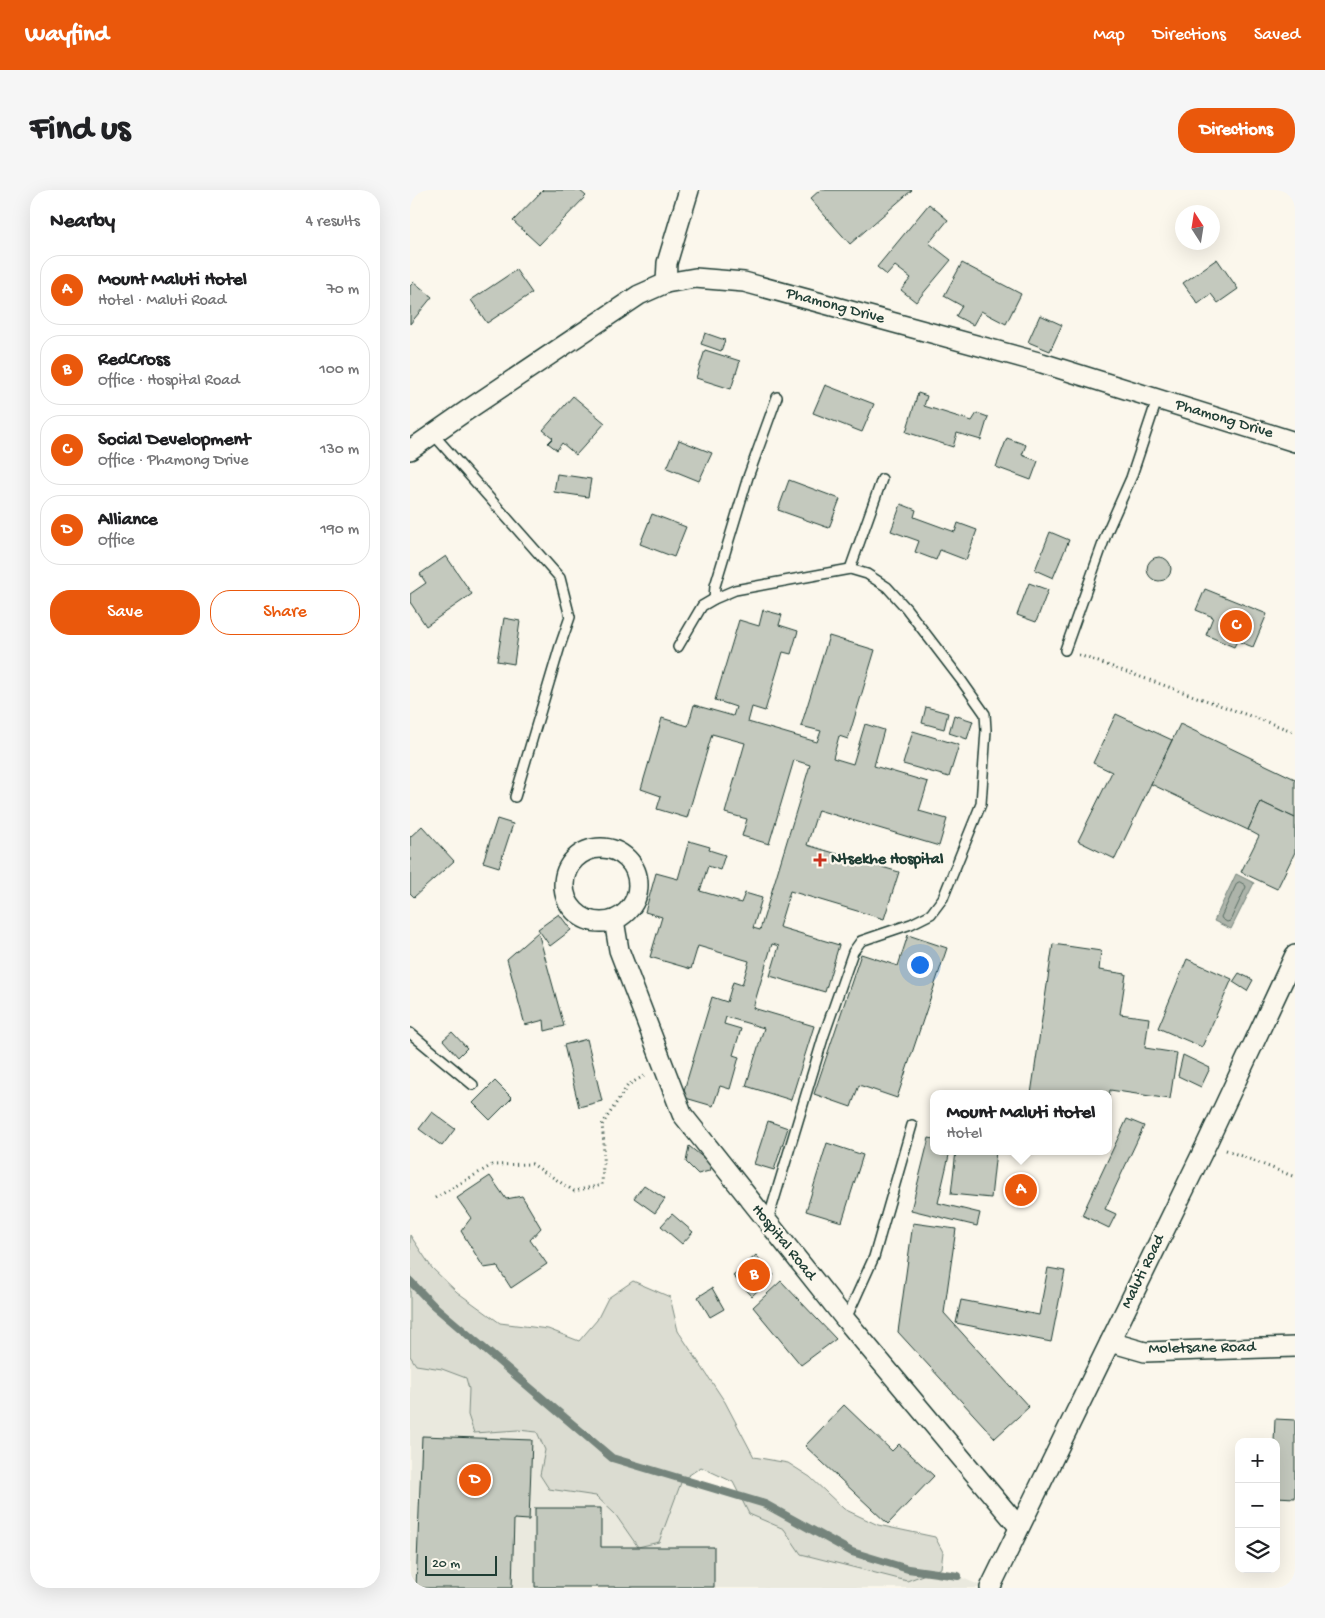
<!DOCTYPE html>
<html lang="en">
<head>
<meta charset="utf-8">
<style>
	body { margin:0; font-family:"Gochi Hand",sans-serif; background:#f6f6f6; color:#202124 }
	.controls { position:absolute; right:15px; bottom:15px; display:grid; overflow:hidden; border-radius:10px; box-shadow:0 5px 20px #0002 }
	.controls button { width:45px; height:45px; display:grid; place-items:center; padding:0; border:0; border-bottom:1px solid #e0e0e0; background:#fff; color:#202124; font:25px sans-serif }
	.compass { position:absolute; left:765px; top:15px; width:45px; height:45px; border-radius:50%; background:#fff; box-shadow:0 5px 20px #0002; rotate:348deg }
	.scale { position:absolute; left:15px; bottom:12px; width:72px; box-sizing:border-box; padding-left:5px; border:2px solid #1f3d34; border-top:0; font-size:14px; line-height:18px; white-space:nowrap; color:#1f3d34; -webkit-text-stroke:4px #fbf7ec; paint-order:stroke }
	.you { position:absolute; left:509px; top:774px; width:18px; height:18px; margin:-12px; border:4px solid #fff; border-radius:50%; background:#1a73e8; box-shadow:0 0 0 8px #1a73e833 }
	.badge { display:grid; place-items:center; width:32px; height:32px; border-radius:50%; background:#ea580c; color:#fff; font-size:16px; font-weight:700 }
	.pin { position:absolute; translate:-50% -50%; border:2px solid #fff; box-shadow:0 1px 5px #0006 }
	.popup { position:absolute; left:520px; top:900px; width:182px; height:65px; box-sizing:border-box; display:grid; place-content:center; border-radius:10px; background:#fff; filter:drop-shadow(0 1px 4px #0005); font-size:16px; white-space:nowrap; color:#757577 }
	.popup b { font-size:19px; color:#202124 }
	.popup::after { content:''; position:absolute; left:50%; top:100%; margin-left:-10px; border:10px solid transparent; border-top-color:#fff }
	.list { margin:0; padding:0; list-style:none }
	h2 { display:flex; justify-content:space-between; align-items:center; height:65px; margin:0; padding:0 20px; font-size:21px }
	h2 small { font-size:16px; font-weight:400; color:#757577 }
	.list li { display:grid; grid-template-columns:32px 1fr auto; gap:15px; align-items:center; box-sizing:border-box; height:70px; margin:0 10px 10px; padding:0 10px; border:1px solid #e0e0e0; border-radius:20px }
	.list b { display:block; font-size:19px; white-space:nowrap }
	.list p { margin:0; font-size:16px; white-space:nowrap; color:#757577 }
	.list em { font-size:16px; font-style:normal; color:#757577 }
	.actions { display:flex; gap:10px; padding:15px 20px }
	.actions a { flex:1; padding:11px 0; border:1px solid #ea580c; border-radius:20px; text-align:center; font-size:18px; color:#ea580c }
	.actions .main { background:#ea580c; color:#fff }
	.icon { flex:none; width:28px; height:28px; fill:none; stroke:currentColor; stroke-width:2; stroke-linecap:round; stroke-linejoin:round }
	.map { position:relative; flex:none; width:885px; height:1398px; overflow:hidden; border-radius:20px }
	header { display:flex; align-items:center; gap:30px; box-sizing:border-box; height:70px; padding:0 25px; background:#ea580c; color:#fff }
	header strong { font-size:24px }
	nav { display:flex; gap:28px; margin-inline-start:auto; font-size:18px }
	.intro { display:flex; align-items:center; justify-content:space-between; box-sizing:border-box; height:120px; padding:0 30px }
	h1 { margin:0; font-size:35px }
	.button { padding:12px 22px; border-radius:20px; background:#ea580c; color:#fff; font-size:18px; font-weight:700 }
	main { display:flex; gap:30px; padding:0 30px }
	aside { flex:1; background:#fff; border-radius:20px; box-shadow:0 5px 20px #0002 }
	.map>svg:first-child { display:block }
	.built { fill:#eae9de }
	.green { fill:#dbdcd1; stroke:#7d8c82 }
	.water { fill:#adb4aa; stroke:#74847b }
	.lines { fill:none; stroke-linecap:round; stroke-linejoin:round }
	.shore { stroke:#586d63; stroke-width:1 }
	.stream { stroke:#74847b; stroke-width:8 }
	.building { fill:#c4c9be; stroke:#1f3d34 }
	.lane-casing { stroke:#1f3d34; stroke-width:12 }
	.street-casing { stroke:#1f3d34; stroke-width:22 }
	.path { stroke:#1f3d34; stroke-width:3; stroke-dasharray:1 4; stroke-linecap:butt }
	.lane { stroke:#fbf7ec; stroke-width:9 }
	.street { stroke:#fbf7ec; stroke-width:19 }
	.poi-dot { fill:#c8321e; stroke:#fbf7ec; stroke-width:2 }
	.labels { text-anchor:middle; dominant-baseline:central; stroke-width:4.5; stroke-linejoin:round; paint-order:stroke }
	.street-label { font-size:16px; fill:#1f3d34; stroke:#fbf7ec }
	.poi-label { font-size:16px; font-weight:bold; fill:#1f3d34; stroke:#fbf7ec; text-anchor:start }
</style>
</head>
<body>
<header>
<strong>Wayfind</strong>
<nav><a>Map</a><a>Directions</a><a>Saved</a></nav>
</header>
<div class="intro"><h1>Find us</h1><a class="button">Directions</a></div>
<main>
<aside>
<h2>Nearby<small>4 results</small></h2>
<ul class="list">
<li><span class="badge">A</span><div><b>Mount Maluti Hotel</b><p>Hotel · Maluti Road</p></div><em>70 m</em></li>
<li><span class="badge">B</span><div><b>RedCross</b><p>Office · Hospital Road</p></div><em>100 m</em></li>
<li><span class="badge">C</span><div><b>Social Development</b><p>Office · Phamong Drive</p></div><em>130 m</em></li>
<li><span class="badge">D</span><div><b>Alliance</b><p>Office</p></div><em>190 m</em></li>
</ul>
<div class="actions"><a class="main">Save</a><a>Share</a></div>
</aside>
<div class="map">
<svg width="885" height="1398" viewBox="0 0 885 1398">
	<rect width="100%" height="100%" fill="#fbf7ec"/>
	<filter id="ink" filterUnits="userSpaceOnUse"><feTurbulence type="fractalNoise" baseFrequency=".02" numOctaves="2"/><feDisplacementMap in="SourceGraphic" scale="10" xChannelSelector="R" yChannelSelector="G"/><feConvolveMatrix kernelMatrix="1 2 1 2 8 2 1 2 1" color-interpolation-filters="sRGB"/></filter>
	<g filter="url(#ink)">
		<!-- built -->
		<path class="built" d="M0,1091L272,1290L355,1314L498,1379L548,1386L576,1398H0Z"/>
		<!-- green -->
		<path class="green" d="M0,1045L22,1078L47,1102L90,1133L138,1139L169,1151L187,1130L198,1108L223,1091L260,1107L268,1141L315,1212L344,1267L378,1273L400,1287L434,1319L468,1335L525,1347L533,1362L531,1378L497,1391L391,1364L374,1339L339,1324L323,1292L291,1277L272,1290L249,1352L228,1357L205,1324L186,1306L139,1299L130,1285L135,1260L127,1242L108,1240L64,1243L58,1225L59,1199L56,1188L32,1179L6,1175L0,1166Z"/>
		<!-- water -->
		<path class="water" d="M826,684L844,693L821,739L804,731Z"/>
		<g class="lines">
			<!-- shore -->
			<path class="shore" d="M830,692L835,695L836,697L820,731L817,732L812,729L811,727L827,693Z"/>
			<!-- stream -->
			<path class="stream" d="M0,1091L22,1114L202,1268L355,1314L442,1362L498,1379L548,1386"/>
		</g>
		<!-- building -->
		<g class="building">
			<path d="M133,0H169L176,6L129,55L103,31Z"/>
			<path d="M410,0H502L440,54L400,9Z"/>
			<path d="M519,14L538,30L519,53L541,70L506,112L491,100L501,88L485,76L477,85L467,77Z"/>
			<path d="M807,69L828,99L808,113L801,104L788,114L773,93Z"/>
			<path d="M552,73L611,104L596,134L571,121L563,135L546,126L552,116L534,106Z"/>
			<path d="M106,80L122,103L77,133L61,110Z"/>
			<path d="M4,92L22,107L0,134V96Z"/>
			<path d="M630,125L652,135L640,161L618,152Z"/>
			<path d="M295,143L315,150L311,161L291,154Z"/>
			<path d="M295,160L330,171L321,199L286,188Z"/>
			<path d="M415,195L464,214L452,242L403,223Z"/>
			<path d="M508,203L517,206L514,216L562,231L567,223L578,227L571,250L547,243L543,257L496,242Z"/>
			<path d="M163,206L195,233L166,265L152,253L147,260L138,253L143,248L133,240Z"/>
			<path d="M597,248L616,255L612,265L628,271L621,290L586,277Z"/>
			<path d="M269,250L302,263L289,291L257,278Z"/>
			<path d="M147,284L181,289L178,307L144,302Z"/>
			<path d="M379,290L430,309L419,338L368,320Z"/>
			<path d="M491,314L506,320L504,327L545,342L548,333L567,340L556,370L530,360L526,370L505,362L509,351L481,341Z"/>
			<path d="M242,324L276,337L264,367L230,354Z"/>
			<path d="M640,342L659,350L643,388L625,380Z"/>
			<path d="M36,366L62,404L16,436L0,412V404L16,393L10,384Z"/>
			<circle cx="749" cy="379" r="12"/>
			<path d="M619,393L638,400L626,432L607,425Z"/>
			<path d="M795,399L857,424L843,457L827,451L824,457L796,445L803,427L786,420Z"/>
			<path d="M353,420L372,425L369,435L388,441L381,464L373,462L355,521L342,517L338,532L407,552L411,541L391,536L419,446L465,460L438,549L429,546L423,568L443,574L455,534L474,540L464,576L518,592L509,621L537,629L529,656L408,620L397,655L489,682L474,729L380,701L369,737L429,755L415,802L360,786L369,756L362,754L343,818L404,836L381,910L336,896L354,838L316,827L314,834L331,839L323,865L329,867L320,899L310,896L303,916L272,907L302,807L317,812L323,792L332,795L339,771L288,756L281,779L240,767L252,727L235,722L246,683L268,689L279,651L300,657L299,660L315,665L310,680L298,676L290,701L331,713L335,703L352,708L343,738L350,740L400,575L384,570L359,654L332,646L337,629L315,623L335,553L302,544L277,628L247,619L251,606L231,599L252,528L278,536L284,515L323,526L326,517L305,510L329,430L349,436Z"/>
			<path d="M94,428L110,431L104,474L87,471Z"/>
			<path d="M516,517L538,523L534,539L512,533Z"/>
			<path d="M706,524L762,550L705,669L668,651L702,582L683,573Z"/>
			<path d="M544,525L563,531L557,549L539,543Z"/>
			<path d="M770,534L885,589V628L851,612L838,640L741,594Z"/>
			<path d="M503,541L549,555L539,587L493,574Z"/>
			<path d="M851,612L885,628V662L867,699L831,682L849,646L838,640Z"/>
			<path d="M87,629L103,634L89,677L73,672Z"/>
			<path d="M12,636L44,671L4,707L0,703V647Z"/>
			<path d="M149,724L161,740L140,756L128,739Z"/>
			<path d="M128,742L154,836L135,841L134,830L115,835L97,769Z"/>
			<path d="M498,745L537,758L487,908L449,895L441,917L404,904L451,764L488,776Z"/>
			<path d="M643,754L691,761L689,780L716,784L710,824L739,828L735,858L767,863L760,909L700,900L698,912V904H621Z"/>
			<path d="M777,769L822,789L792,857L748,838Z"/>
			<path d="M829,783L843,790L837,801L823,792Z"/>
			<path d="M42,842L57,858L48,867L33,850Z"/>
			<path d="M177,849L192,911L169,917L154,855Z"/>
			<path d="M773,865L800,878L791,897L768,886Z"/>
			<path d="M85,891L102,908L80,930L63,913Z"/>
			<path d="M22,922L45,939L32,956L9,939Z"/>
			<path d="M717,929L734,936L695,1019L706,1024L699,1038L672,1025Z"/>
			<path d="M358,931L378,938L364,980L344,974Z"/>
			<path d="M519,948L524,949V961H540L528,1013L570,1023L567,1036L501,1020Z"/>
			<path d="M417,953L453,965L432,1032L396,1021Z"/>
			<path d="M279,956L301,974L299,981L288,984L276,972Z"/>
			<path d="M546,961H586L581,1008L541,1004Z"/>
			<path d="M80,986L96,1009L112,1006L131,1038L120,1050L137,1074L101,1098L87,1076L74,1078L51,1041L61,1028L47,1008Z"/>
			<path d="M234,995L255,1009L245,1023L224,1008Z"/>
			<path d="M262,1024L283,1042L272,1054L251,1036Z"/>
			<path d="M503,1033L546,1039L534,1123L619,1217L585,1248L488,1142Z"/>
			<path d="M346,1065L364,1085L342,1106L323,1086Z"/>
			<path d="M638,1078L655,1081L641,1152L546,1133L551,1110L629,1125Z"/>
			<path d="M371,1091L426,1149L391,1175L343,1117Z"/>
			<path d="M302,1098L314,1119L300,1127L288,1107Z"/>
			<path d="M434,1215L482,1261L489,1254L524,1286L478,1334L395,1256Z"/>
			<path d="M865,1229L885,1230V1308L866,1307V1252H864Z"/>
			<path d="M12,1246L122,1250L119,1330L104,1329L102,1398H6Z"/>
			<path d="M125,1318H191V1357H304V1397H125Z"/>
		</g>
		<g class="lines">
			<defs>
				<g id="lane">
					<path d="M23,244L150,388L160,427L150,456L105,607"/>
					<path d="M440,379L472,289"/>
					<path d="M304,409L305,396L338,287L367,207"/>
					<path d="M268,457L292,416L304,409L325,400L440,379L457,384L477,397L496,418L551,490L575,524L576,540L571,614L533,708L521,724L501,734L451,751L443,762L414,845L358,1030"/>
					<path d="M655,460L697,342L721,288L747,210"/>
					<path d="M0,843L63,895"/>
					<path d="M436,1129L464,1067L502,935"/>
				</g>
				<g id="street">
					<path d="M256,93L257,73L279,0"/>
					<path d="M0,260L56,221L229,105L256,93L285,88L334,92L632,173L885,252"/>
					<circle cx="191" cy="695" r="37"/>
					<path d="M204,730L209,760L272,924L435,1129L609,1337"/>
					<path d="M700,1152L735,1162L885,1157"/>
					<path d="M580,1398L797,953L885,765"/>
				</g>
			</defs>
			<!-- lane casing -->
			<use href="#lane" class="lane-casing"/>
			<!-- street casing -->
			<use href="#street" class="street-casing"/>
			<!-- path -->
			<g class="path">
				<path d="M669,465L885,542"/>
				<path d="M816,960L885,987"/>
				<path d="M25,1008L82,975L122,974L164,1001L192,995L194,953L192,935L218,895L234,886"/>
			</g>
			<!-- lane -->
			<use href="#lane" class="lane"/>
			<!-- street -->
			<use href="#street" class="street"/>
		</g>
	</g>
	<!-- markers -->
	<path class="poi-dot" d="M407.5 662.5h5v5h5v5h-5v5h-5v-5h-5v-5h5z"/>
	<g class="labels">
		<!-- street labels -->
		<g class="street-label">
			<text transform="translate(425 117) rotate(15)">Phamong Drive</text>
			<text transform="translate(814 230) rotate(17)">Phamong Drive</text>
			<text transform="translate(373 1053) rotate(51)">Hospital Road</text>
			<text transform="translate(734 1082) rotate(-64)">Maluti Road</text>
			<text transform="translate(792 1159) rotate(-1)">Moletsane Road</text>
		</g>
		<!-- poi labels -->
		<g class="poi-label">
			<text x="421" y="670">Ntsekhe Hospital</text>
		</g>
	</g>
</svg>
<div class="controls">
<button>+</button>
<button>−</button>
<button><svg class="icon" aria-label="layers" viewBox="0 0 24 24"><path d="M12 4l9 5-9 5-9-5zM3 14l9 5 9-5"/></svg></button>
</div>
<svg class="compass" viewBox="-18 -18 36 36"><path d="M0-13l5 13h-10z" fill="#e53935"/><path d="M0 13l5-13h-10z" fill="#757577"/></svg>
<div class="scale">20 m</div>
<div class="you"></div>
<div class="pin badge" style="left:611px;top:1000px">A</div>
<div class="popup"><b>Mount Maluti Hotel</b>Hotel</div>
<div class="pin badge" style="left:344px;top:1085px">B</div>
<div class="pin badge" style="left:826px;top:436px">C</div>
<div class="pin badge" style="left:65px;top:1290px">D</div>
</div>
</main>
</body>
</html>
